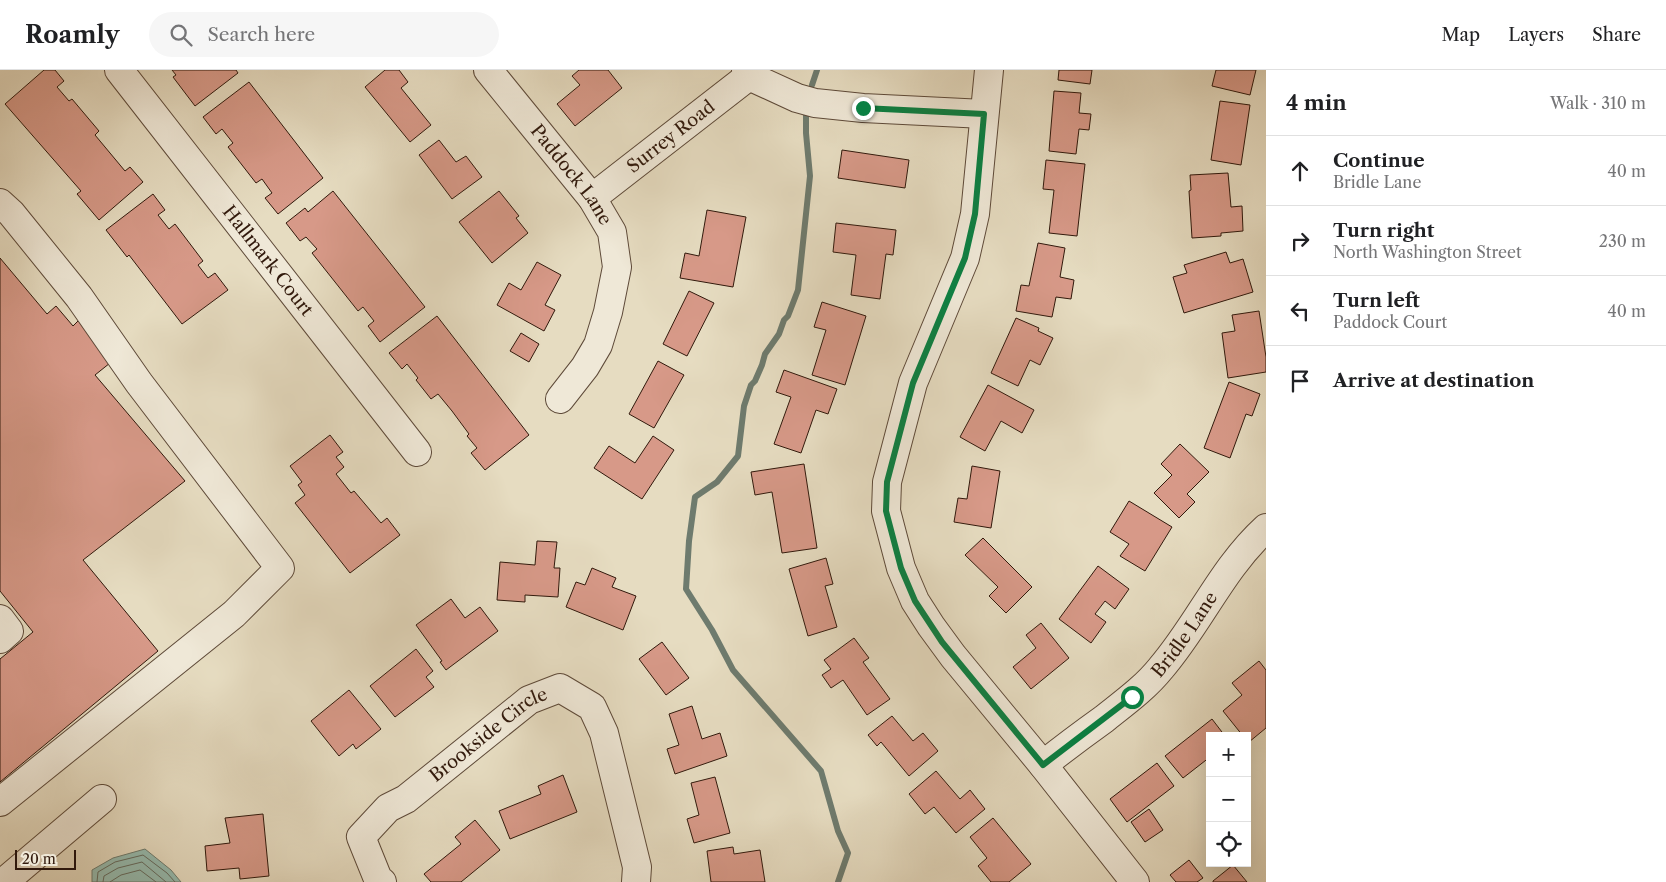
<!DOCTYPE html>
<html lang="en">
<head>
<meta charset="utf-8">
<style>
	body { margin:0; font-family:"Libre Caslon Text",serif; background:#f6f6f6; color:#202124 }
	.controls { position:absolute; right:15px; bottom:15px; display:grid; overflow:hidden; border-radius:0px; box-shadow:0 5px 20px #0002 }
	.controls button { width:45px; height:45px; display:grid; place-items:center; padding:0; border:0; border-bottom:1px solid #e0e0e0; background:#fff; color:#202124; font:25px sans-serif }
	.scale { position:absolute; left:15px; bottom:12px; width:61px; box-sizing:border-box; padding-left:5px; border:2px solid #31190c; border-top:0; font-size:14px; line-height:18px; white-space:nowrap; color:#31190c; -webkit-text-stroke:4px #efe8d7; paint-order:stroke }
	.stop { position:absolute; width:15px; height:15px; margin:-11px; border:4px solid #0b8043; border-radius:50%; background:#fff }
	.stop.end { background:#0b8043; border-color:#fff; box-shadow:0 1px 5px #0008 }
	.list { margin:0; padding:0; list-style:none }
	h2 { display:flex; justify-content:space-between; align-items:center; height:65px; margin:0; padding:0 20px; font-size:21px }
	h2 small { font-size:16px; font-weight:400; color:#757577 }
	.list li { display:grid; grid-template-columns:32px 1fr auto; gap:15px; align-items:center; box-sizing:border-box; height:70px; padding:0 20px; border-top:1px solid #e0e0e0 }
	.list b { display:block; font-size:19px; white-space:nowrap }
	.list p { margin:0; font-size:16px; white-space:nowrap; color:#757577 }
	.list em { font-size:16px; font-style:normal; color:#757577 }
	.icon { flex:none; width:28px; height:28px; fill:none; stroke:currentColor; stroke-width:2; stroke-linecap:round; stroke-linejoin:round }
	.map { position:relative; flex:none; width:1266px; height:812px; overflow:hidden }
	header { display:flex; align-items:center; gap:30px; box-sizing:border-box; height:70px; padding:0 25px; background:#fff; border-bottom:1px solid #e0e0e0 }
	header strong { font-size:24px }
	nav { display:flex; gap:28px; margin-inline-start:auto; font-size:18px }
	.search { width:350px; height:45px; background:#f6f6f6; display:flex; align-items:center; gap:12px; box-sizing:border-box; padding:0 18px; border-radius:28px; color:#757577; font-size:19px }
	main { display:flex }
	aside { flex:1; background:#fff }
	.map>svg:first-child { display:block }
	.water { fill:#96bcb0; stroke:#6e7b6e }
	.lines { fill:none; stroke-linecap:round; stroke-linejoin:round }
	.shore { stroke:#646a5e; stroke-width:1 }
	.stream { stroke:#6e7b6e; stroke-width:6 }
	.building { fill:#d79988; stroke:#31190c }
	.minor-casing { stroke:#5e4a39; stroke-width:30 }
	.minor { stroke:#efe8d7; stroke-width:28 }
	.route { stroke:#0b8043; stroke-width:6 }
	.labels { text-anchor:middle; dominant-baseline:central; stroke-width:4; stroke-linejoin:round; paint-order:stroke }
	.street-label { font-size:18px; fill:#31190c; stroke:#efe8d7 }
</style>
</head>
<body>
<header>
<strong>Roamly</strong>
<div class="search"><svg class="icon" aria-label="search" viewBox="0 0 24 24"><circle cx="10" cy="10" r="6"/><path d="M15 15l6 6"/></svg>Search here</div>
<nav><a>Map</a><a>Layers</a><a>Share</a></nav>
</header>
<main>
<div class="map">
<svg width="1266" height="812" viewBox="0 0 1266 812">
	<rect width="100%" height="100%" fill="#e6dcc1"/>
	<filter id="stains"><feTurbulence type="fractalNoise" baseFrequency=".004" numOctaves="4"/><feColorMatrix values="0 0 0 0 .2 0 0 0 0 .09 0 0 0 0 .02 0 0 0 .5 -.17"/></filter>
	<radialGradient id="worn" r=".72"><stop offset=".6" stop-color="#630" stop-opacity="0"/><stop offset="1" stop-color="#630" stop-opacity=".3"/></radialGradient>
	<!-- water -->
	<path class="water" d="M145,779L171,800L181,812H92V800L113,788Z"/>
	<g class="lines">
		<!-- shore -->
		<g class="shore">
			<path d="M97,812L98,802L115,792L143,785L167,803L175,812"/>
			<path d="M103,812L104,806L118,798L142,792L166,812"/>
			<path d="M110,812L121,805L140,800L156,812"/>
		</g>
		<!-- stream -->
		<g class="stream">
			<path d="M812,15L817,0"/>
			<path d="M806,38V63L810,106L798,220L788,246L784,250L779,264L765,284L762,295L755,311L751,315L744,336L738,386L717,412L695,427L689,471L686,519L712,560L733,600L821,701L838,761L848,783L838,812"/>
		</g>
	</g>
	<!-- building -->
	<g class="building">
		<path d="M44,0H55L64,11L57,17L69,31L72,29L99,61L95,65L125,101L130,97L143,112L99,150L77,124L81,121L5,34Z"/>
		<path d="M172,0H236L238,3L195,36L173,7L176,5Z"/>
		<path d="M385,0H399L408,12L401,18L431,55L410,72L365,17Z"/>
		<path d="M579,0H608L622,18L575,56L557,34L580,15L572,6Z"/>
		<path d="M1059,0H1092L1090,14L1058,10Z"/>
		<path d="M1216,0H1256L1250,25L1212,16Z"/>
		<path d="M249,12L323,108L278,144L265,128L272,123L262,109L256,113L228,77L233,73L222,59L216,64L203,47Z"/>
		<path d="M1054,21L1081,23L1079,43L1091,44L1089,60L1079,59L1076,84L1049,81Z"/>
		<path d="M1220,31L1250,35L1241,95L1211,90Z"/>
		<path d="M439,70L456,92L466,86L482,107L452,129L419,85Z"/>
		<path d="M842,80L909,90L905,118L838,108Z"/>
		<path d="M1046,90L1085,94L1077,166L1049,163L1054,120L1043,119Z"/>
		<path d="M1228,103L1231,137L1242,136L1243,161L1221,163V166L1192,168L1189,121L1191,120L1190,105Z"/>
		<path d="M333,121L425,237L380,272L368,256L374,251L363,237L358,241L312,183L317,179L306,167L300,171L286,153L305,138L308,142Z"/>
		<path d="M499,121L519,146L516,148L528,163L492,193L459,152Z"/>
		<path d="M153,124L165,140L158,145L169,159L175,154L203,191L198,195L208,208L215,203L228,220L182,254L129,185L127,187L106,160Z"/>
		<path d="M707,140L746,147L733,217L680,208L685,183L699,186Z"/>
		<path d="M836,153L896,160L893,185L886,184L880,229L851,225L856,185L833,182Z"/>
		<path d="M1038,173L1065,178L1060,207L1074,210L1071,229L1056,227L1052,247L1016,241L1021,215L1029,216Z"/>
		<path d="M1226,182L1230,193L1243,189L1253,222L1184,243L1173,207L1187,203L1184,195Z"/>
		<path d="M0,188L47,244L56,236L73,256L82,247L115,289L95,305L185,411L83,490L158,581L0,712V589L33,562L0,521Z"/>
		<path d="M537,192L561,205L545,235L555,240L544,261L497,235L509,213L521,220Z"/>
		<path d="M689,221L714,233L687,286L663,274Z"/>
		<path d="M822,232L866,246L845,315L812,305L826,260L814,257Z"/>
		<path d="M1259,241L1266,287V302L1228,308L1222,263L1235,261L1232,245Z"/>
		<path d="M437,246L529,365L485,400L471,383L477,378L467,366L469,364L452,341L438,324L431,329L416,310L418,308L407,294L402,299L389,283Z"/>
		<path d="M1016,248L1039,258L1038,261L1053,268L1040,295L1030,290L1018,316L991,303Z"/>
		<path d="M521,263L539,274L529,292L510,281Z"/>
		<path d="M658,291L684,305L654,358L629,344Z"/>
		<path d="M784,300L837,319L828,344L816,340L801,383L774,374L791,327L776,322Z"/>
		<path d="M1229,312L1260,324L1252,346L1246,344L1230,388L1204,378Z"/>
		<path d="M988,315L1034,340L1022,363L1001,351L985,381L960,367Z"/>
		<path d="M330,365L343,382L336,387L344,397L336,404L351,423L354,421L381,453L387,448L400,465L350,503L295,433L305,425L298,415L302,412L290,396Z"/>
		<path d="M653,366L674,380L642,429L594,398L609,376L635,393Z"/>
		<path d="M1180,374L1209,402L1187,424L1195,432L1179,448L1154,423L1172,405L1161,394Z"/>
		<path d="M804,394L817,478L782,483L772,422L755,425L751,402Z"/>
		<path d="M972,396L1000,401L991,458L954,452L958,428L967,429Z"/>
		<path d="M1129,431L1172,457L1145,501L1120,486L1129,474L1110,462Z"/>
		<path d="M983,468L1032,517L1006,543L989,526L998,517L965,485Z"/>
		<path d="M537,471L557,472L554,498H560L558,527L525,525V532L497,530L500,492L535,495Z"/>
		<path d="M826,488L833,514L825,516L837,557L808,566L789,499Z"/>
		<path d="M1098,496L1129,519L1115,539L1105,531L1095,544L1106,552L1091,573L1059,549Z"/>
		<path d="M592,498L616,508L612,517L636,526L623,560L566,537L576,512L585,515Z"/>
		<path d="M451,529L465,548L480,537L498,561L446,600L440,592L442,591L416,555Z"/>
		<path d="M1041,553L1069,588L1031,619L1013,597L1036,578L1026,565Z"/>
		<path d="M854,568L869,588L863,592L890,629L867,645L843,610L831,618L822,605L831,599L824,590Z"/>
		<path d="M662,572L689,608L666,625L639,589Z"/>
		<path d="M416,579L433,601L426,607L434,617L395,647L370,616Z"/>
		<path d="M1259,591L1266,600V658L1249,672L1247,666H1243L1223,641L1242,625L1232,613Z"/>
		<path d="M349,620L381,659L356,679L353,674L339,686L311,651Z"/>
		<path d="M692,636L702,669L720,663L727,686L675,704L667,679L679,675L669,644Z"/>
		<path d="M892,646L913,671L923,663L938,681L909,706L881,672L877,676L868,665Z"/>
		<path d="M1212,649L1225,666H1210V687L1183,708L1165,686Z"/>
		<path d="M1157,693L1174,716L1127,752L1110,729Z"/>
		<path d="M936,701L960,729L970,720L985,739L956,763L934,737L925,744L909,724Z"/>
		<path d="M563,705L577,742L510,769L499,741L541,724L538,716Z"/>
		<path d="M715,707L730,763L694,773L687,749L699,745L691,713Z"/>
		<path d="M1149,739L1163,760L1145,772L1131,752Z"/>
		<path d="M263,744L269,806L240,809L239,798L207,801L205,776L230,773L225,748Z"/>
		<path d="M993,748L1031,794L1009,812H991L978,796L987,788L970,767Z"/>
		<path d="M475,750L500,780L461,812H431L424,804L461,774L455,767Z"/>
		<path d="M733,777L734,784L760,780L765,812H711L707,781Z"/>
		<path d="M1189,790L1203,808L1197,812H1176L1170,805Z"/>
		<path d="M1233,795L1247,812H1213V811Z"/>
	</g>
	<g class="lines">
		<defs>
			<g id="minor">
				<path id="s1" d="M119,0L417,382"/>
				<path id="s2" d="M488,0L592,128L612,162L617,197L608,242L598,275L585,297L560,329"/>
				<path d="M746,0L749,6L797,28L815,33L863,38L984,44"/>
				<path d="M989,0L975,144L965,188L913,313L887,412L886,441L901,498L915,531L931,556L953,586L1043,695L1135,812"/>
				<path id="s3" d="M592,128L749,6"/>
				<path d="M0,133L11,143L79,227L139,313L280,498L234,544L0,732"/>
				<path d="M0,549L9,561L0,569"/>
				<path id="s4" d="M1043,695C1063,679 1083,664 1104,649C1124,633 1145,618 1161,598C1199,554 1222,498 1266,458"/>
				<path d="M4,812L102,729"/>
				<path id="s5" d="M382,812L378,809L361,767L388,738L406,729L529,630L560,618L592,637L604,663L637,797L636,812"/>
			</g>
		</defs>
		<!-- minor casing -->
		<use href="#minor" class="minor-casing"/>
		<!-- minor -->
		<use href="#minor" class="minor"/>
	</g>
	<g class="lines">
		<!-- route -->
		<path class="route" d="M863,38L984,44L975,144L965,188L913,313L887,412L886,441L901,498L915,531L942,572L1043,695L1132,627"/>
	</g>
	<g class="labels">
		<!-- street labels -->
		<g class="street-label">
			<text stroke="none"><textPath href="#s3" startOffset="100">Surrey Road</textPath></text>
			<text stroke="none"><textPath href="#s2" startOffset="134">Paddock Lane</textPath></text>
			<text stroke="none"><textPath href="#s1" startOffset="242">Hallmark Court</textPath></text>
			<text stroke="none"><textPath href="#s4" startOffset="194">Bridle Lane</textPath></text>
			<text stroke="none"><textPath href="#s5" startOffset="215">Brookside Circle</textPath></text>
		</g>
	</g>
	<rect width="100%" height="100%" filter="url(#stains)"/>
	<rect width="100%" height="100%" fill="url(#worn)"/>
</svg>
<div class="controls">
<button>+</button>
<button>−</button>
<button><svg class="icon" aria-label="locate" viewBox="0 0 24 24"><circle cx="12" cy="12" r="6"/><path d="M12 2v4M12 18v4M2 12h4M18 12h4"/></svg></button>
</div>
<div class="scale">20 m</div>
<div class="stop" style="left:1132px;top:627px"></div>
<div class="stop end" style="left:863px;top:38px"></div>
</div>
<aside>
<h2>4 min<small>Walk · 310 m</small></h2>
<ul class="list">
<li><svg class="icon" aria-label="ahead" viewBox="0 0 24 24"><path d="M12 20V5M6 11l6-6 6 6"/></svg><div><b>Continue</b><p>Bridle Lane</p></div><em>40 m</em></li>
<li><svg class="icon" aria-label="right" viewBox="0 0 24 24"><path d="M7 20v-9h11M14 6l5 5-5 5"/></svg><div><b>Turn right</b><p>North Washington Street</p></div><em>230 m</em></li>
<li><svg class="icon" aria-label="left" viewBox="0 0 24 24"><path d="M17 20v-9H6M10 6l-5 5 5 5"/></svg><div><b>Turn left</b><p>Paddock Court</p></div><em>40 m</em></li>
<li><svg class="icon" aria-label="arrive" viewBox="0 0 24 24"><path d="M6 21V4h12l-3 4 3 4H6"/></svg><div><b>Arrive at destination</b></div></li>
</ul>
</aside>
</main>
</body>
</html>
